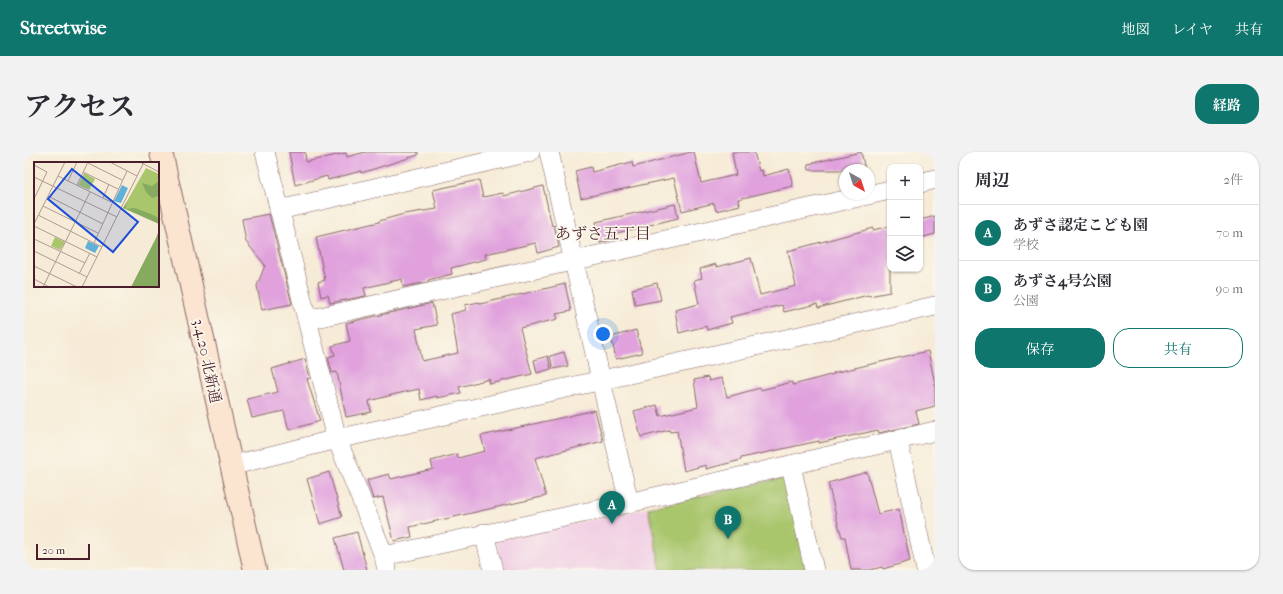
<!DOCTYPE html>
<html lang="ja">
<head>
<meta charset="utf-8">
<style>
	body { margin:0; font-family:"IM FELL French Canon","Noto Serif JP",serif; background:#f2f2f3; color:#2b2b33 }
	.controls { position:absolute; right:12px; top:12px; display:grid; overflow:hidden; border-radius:8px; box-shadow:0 1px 3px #0004 }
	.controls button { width:36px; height:36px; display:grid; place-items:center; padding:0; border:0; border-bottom:1px solid #e1e1e2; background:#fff; color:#2b2b33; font:20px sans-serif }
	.compass { position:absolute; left:815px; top:12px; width:36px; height:36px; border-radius:50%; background:#fff; box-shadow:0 1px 3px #0004; rotate:141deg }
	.scale { position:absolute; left:12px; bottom:10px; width:54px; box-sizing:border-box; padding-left:4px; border:2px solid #4a1f2b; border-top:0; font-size:11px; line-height:14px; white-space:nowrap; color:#4a1f2b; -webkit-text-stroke:3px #fbf7ec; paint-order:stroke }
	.you { position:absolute; left:579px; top:182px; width:14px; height:14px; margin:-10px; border:3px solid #fff; border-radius:50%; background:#1a73e8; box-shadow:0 0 0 6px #1a73e833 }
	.badge { display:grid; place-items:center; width:26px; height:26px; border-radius:50%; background:#0f766e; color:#fff; font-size:13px; font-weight:700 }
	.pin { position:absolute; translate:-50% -33px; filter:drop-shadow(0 1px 2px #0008) }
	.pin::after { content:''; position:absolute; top:21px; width:14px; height:12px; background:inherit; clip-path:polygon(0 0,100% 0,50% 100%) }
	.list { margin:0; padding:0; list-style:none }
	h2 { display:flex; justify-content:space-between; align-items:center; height:52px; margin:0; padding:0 16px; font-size:17px }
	h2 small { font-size:13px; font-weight:400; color:#7c7c81 }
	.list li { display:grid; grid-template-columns:26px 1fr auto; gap:12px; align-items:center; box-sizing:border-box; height:56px; padding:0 16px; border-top:1px solid #e1e1e2 }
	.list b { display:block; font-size:15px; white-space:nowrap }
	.list p { margin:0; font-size:13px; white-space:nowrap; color:#7c7c81 }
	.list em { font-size:13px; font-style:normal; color:#7c7c81 }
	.actions { display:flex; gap:8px; padding:12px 16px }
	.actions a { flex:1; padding:9px 0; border:1px solid #0f766e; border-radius:16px; text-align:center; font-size:14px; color:#0f766e }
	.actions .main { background:#0f766e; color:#fff }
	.icon { flex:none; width:22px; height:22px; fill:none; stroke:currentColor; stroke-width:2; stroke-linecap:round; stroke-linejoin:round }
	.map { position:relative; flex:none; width:911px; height:418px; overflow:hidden; border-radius:16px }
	header { display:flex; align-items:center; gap:24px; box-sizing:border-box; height:56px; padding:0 20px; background:#0f766e; color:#fff }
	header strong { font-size:19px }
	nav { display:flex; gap:22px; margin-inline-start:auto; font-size:14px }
	.intro { display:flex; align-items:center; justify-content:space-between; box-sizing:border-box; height:96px; padding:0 24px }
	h1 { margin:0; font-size:28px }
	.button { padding:10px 18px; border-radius:16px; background:#0f766e; color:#fff; font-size:14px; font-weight:700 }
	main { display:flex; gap:24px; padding:0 24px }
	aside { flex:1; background:#fff; border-radius:16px; box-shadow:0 1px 3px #0004 }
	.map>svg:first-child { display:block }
	.built { fill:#f1d0e4 }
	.green { fill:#a9c66d; stroke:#7a724c }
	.building { fill:#e0a1dd }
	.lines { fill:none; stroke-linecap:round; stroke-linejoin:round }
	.street-casing { stroke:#866667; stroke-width:20 }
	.secondary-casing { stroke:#866667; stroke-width:24 }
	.street { stroke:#fff; stroke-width:19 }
	.secondary { stroke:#fce5d0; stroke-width:22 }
	.labels { text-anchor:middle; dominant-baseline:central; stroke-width:3.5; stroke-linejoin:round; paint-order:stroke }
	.street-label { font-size:15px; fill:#4a1f2b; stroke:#fbf7ec }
	.neighbourhood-label { font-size:16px; fill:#4a1f2b; stroke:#fbf7ec }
	.inset-road { fill:none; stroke:#b19992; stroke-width:1 }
	.view { fill:#1d4ed8; fill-opacity:0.15; stroke:#1d4ed8; stroke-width:2 }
	.inset-edge { fill:none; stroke:#4a1f2b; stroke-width:2 }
</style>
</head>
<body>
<header>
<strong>Streetwise</strong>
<nav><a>地図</a><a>レイヤ</a><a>共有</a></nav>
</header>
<div class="intro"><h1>アクセス</h1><a class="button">経路</a></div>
<main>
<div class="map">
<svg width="911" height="418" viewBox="0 0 911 418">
	<rect width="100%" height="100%" fill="#fbf7ec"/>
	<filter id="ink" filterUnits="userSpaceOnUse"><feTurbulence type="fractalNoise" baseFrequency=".025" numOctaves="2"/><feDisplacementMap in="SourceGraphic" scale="8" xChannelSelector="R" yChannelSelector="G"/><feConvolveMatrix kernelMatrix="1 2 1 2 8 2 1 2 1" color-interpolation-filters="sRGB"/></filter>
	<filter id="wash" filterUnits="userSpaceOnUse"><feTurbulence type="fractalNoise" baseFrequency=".012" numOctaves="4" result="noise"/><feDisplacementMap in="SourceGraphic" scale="16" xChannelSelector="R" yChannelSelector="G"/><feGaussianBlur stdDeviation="0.9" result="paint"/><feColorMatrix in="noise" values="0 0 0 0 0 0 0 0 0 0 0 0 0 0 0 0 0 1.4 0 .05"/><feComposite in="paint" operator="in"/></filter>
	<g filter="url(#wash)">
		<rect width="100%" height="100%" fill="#f6ebd6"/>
		<!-- built -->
		<path class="built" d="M624,356L637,418H479L472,388Z"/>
		<!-- green -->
		<path class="green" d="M758,326L765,333L785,418H637L624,356Z"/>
		<g id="blocks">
			<!-- building -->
			<g class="building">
				<path d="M265,0H281L282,10L322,1L323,5L341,0H394V3L337,21V19L304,28L303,24L271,33Z"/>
				<path d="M667,0H670L677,31L712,23L708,0H730L735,19L738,18L739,24L765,17L769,34L714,47L716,53L692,59L690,51L658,59L650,26L557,46L551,19L567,15L568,20L608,10L609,15Z"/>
				<path d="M837,0L841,18H785L784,12Z"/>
				<path d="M455,28L459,45L479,41L480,44L519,34L528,74L530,73L535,95L514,101L512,91L461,102L462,107L427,116L428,122L404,128V130L379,135L378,127L340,136L342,144L306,151L304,143L297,145L294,130L301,128L292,85L355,70V69L380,62L413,57L409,38Z"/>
				<path d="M651,52L654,66L589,82L590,87L576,91L572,70Z"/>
				<path d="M245,62L268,152L238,158L233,134L241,113L222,90L218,67Z"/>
				<path d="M911,64V82L896,86V68Z"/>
				<path d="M866,74V140L845,144L844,143L794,156L793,152L760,160L758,153L706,165L708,171L683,178L682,174L655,181L651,158L675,152L670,128L678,126L676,117L692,112L693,115L727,106L736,143L772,134L764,99L849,76V78Z"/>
				<path d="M633,131L637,148L611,153L608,137Z"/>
				<path d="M541,132L547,159L532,162L534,167L496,176L508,222L466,232L465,227L435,235L437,241L413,246V244L397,248L395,237L372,242L345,249L347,260L322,265L313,220L308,221L304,205L311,203L308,194L326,189L322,171L408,151L413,173L392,177L398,209L434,201L427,162L442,158L441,153L455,150L456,152Z"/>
				<path d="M612,178L618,201L592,207L587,185Z"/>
				<path d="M904,199L911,232V254L892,259L895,272L855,281L854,278L795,291V289L717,306V308L682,317V313L660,319L653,279L646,280L645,278L617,285L610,259L633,253L636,264L674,255L670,228L684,225L685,229L698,226L703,245L736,236L737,238L768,230L769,233L810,222L809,221Z"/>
				<path d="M540,200L544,214L529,217L526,204Z"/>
				<path d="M524,204L527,217L513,221L510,208Z"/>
				<path d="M281,207L286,226L283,227L296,269L265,278L260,259L228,266L223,247L254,240L248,217Z"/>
				<path d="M571,258L579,289L511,306L522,344L386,375L388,385L370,389L359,345L349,347L343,328L365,322L367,327L409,317L407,309L433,302L434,306L461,299L457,284Z"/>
				<path d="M305,320L318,365L296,372L283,327Z"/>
				<path d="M843,320L854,362L875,357L886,409L859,417L858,415L846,418H827L821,385H818L813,368L804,331Z"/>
				<path d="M333,380L343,418H320L311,386Z"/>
			</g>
		</g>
	</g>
	<g filter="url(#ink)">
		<use href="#blocks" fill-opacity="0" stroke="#866667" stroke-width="1"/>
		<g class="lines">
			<defs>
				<g id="street">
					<path d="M241,0L313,287L360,404L363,418"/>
					<path d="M525,0L605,351"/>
					<path d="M896,31L911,27"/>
					<path d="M255,58L506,0"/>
					<path d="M283,168L866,38"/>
					<path d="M874,288L902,418"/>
					<path d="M767,313L790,418"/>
					<path d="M206,314L313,287L911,154"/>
					<path d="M460,381L469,418"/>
					<path d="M360,404L605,351L911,279"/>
				</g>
				<path id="secondary" d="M137,0L231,418"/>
			</defs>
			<!-- street casing -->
			<use href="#street" class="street-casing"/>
			<!-- secondary casing -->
			<use href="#secondary" class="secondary-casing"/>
			<!-- street -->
			<use href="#street" class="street"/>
			<!-- secondary -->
			<use href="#secondary" class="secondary"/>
		</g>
	</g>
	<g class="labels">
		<!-- street labels -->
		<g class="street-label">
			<text transform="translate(183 209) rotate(78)">3.4.20 北新通</text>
		</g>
		<!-- neighbourhood labels -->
		<g class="neighbourhood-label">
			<text x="579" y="81">あずさ五丁目</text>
		</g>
	</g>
	<!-- overview -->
	<g transform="translate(10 10)">
		<rect width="125" height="125" fill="#f6ebd6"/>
		<path d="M112,6L125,12V60L89,46ZM50,11L61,17L55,28L44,23ZM21,75L31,80L26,88L17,84Z" fill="#a9c66d"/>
		<path d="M125,19V34L118,36L112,30L108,21L118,24ZM94,39L91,47L101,46L117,52L125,56V62L89,46ZM125,68L124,125H97L122,76Z" fill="#86ab60"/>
		<path d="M88,23L94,26L87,41L83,40L80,39ZM54,79L65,84L61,91L51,86Z" fill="#5fb1da"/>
		<path class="inset-road" d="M76,0L103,14M106,0L125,10M54,1L88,18M0,3L13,10L0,37M49,10L84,27M24,14L77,40M0,15L83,55M34,19L43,0M43,23L54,0M14,34L69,62M69,36L75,22M9,44L64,71M4,53L68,85M0,62L31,0M0,64L63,95M0,77L51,101M60,81L93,9M0,89L53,115M0,104L43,125M45,112L56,91M0,117L15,125M9,125L56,30M48,125L110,0"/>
		<path class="view" d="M38,7L104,60L79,90L14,37Z"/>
		<rect width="125" height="125" class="inset-edge"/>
	</g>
</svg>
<div class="controls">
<button>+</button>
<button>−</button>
<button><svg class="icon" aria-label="layers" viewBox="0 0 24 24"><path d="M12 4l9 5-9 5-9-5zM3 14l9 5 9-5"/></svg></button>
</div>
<svg class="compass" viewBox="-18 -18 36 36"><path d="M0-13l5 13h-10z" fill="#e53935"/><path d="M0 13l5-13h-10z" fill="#7c7c81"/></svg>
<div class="scale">20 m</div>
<div class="you"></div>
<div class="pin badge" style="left:588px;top:372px">A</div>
<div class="pin badge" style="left:704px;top:387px">B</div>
</div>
<aside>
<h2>周辺<small>2件</small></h2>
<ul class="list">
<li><span class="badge">A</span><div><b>あずさ認定こども園</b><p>学校</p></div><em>70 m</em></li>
<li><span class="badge">B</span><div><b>あずさ4号公園</b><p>公園</p></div><em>90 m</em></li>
</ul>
<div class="actions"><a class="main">保存</a><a>共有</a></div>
</aside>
</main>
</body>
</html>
